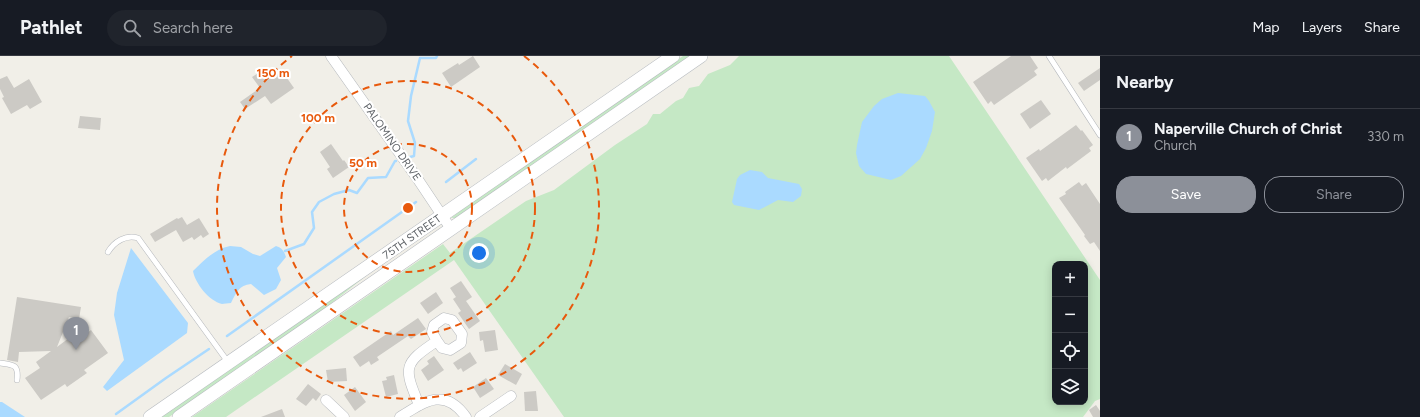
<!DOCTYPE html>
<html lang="en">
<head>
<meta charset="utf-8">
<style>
	body { margin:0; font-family:Figtree,sans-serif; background:#20242c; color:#f1f3f6 }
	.controls { position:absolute; right:12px; bottom:12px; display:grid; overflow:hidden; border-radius:8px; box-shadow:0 2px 10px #0003 }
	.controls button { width:36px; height:36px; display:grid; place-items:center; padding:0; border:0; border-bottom:1px solid #363941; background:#171b24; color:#f1f3f6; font:20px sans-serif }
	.you { position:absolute; left:479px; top:197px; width:14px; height:14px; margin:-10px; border:3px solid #fff; border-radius:50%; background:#1a73e8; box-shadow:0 0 0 6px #1a73e833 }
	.badge { display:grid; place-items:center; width:26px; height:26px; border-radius:50%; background:#8c9099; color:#fff; font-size:13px; font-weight:700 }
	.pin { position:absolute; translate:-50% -33px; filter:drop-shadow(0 1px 2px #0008) }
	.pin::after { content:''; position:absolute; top:21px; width:14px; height:12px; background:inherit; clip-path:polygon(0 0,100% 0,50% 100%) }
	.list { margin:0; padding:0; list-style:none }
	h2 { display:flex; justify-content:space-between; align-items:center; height:52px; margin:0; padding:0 16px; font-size:17px }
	h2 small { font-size:13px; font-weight:400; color:#9ea1a6 }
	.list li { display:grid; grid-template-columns:26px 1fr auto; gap:12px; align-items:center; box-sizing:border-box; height:56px; padding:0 16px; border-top:1px solid #363941 }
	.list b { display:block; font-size:15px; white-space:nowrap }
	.list p { margin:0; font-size:13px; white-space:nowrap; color:#9ea1a6 }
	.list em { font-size:13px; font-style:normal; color:#9ea1a6 }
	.actions { display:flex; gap:8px; padding:12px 16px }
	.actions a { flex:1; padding:9px 0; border:1px solid #8c9099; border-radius:16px; text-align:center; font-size:14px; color:#8c9099 }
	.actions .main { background:#8c9099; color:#fff }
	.icon { flex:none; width:22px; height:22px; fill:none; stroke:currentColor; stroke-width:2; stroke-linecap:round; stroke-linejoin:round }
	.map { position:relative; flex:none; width:1100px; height:361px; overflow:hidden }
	header { display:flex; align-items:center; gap:24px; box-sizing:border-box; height:56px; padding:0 20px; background:#171b24; border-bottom:1px solid #363941 }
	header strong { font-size:19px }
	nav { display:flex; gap:22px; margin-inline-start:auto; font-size:14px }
	.search { width:280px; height:36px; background:#20242c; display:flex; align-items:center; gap:10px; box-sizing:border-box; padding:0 14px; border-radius:22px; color:#9ea1a6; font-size:15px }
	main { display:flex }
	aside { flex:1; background:#171b24 }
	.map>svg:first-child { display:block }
	.green { fill:#c5e8c5; fill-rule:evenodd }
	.water { fill:#aadaff }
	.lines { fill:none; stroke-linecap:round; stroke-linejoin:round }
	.stream { stroke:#aadaff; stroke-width:2.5 }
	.building { fill:#cccac5 }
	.service-casing { stroke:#b5b8bc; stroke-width:6 }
	.minor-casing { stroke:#b5b8bc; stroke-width:11 }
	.secondary-casing { stroke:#b6babf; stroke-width:14 }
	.service { stroke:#fff; stroke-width:5 }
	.minor { stroke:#fff; stroke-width:10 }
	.secondary { stroke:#fff; stroke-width:13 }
	.ring { fill:none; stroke:#e8590c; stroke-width:2; stroke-dasharray:7 5 }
	.labels { text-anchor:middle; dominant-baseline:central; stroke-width:4; stroke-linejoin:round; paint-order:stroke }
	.street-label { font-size:11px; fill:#5f6368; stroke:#fff }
	.centre { fill:#e8590c; stroke:#fff; stroke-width:2 }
	.ring-label { font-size:12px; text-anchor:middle; font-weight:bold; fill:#e8590c; stroke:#fff; stroke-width:4; stroke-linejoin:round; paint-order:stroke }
</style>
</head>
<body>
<header>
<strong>Pathlet</strong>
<div class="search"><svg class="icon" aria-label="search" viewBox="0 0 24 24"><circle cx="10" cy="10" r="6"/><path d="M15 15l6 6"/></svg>Search here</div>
<nav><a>Map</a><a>Layers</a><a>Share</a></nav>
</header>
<main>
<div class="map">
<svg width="1100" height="361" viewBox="0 0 1100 361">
	<rect width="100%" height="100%" fill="#f1efe8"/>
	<!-- green -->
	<g class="green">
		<path d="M683,0H692L458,162H451L473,145Z"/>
		<path d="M739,0H949L1100,224V343L1095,345L1083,361H564L454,204L226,361H192L443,188L450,197L526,145L554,134L615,89L647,68L653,58H660L676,45L683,42L689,32L699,30L708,18L730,9ZM1055,208H1085V346H1055Z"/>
		<path d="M367,219L313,262L169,361H160Z"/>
	</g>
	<!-- water -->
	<g class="water">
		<path d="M898,37L925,40L929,45L935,56L932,75L926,92L920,103L901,120L891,124L866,118L859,110L856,97L857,89L862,66L874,50L882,43Z"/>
		<path d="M750,114L762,116L768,122L799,128L802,133L801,140L793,146L778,144L759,154L734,149L732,146L737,123L740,119Z"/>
		<path d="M230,190L241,191L253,198L260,200L276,190C282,192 284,195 286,201L277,212L281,224L276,233L264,239L251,228C239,229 236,237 231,247C228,247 224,248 222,248C209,245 195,227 193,215C204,204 215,193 230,190Z"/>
		<path d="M131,192L188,267L187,277L107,335L103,331L124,304L114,259L117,237Z"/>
		<path d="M0,346H2L25,361H0Z"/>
	</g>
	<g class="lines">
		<!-- stream -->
		<g class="stream">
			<path d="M410,101L414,100L415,87L408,65L411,40L420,2H436L437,0"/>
			<path d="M446,126L476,103"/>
			<path d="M285,195L304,188L314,172L312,156L319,146L334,138L349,134L357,137L368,122L386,121L395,105H396"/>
			<path d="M227,280L416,146"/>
			<path d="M116,358L166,322L209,293"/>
		</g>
	</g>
	<!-- building -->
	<g class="building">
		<path d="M473,0L480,11L451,31L442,17L458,7L459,9Z"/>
		<path d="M1011,0H1030L1038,12L1034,15L1037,19L994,49L991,45L988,48L973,26Z"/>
		<path d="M1100,12V24L1084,35L1078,27Z"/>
		<path d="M263,14L269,23L282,15L294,32L271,48L265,40L245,53L240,46L260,32L252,21Z"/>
		<path d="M7,20L14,32L29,23L42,46L30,53L27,49L11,58L2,42L4,41L0,33V23Z"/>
		<path d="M1041,44L1051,58L1030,73L1020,58Z"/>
		<path d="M80,60L101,62L100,74L78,72Z"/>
		<path d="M1076,69L1081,75L1082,74L1093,89L1089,92L1091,95L1067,113L1066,111L1048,125L1046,122L1042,125L1026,102L1039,93L1040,95Z"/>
		<path d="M331,88L343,105L344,104L349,111L333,122L327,113L330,111L320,96Z"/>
		<path d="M1079,126L1082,130L1086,127L1100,148V195L1094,186L1090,188L1084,180L1085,179L1059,142L1066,138L1065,136Z"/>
		<path d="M182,161L187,169L199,162L209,178L203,182L201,179L194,184L192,181L183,186L176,174L155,186L150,178L177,162L178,163Z"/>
		<path d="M461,225L472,241L466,245L480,265L469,273L458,257L461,255L453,243L456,241L450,232Z"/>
		<path d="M436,236L443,247L428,258L420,247Z"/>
		<path d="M17,241L81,251L79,263L69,261L57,291L73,279L77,285L91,274L108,297L84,314L87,317L67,331L65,328L41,344L25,322L40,312L36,306L51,295L19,296L18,306L7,304Z"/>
		<path d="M418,262L426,273L411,283L408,280L377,301L379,304L371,309L369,305L360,311L353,301L391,275L393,279Z"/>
		<path d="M495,274L498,294L485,296L483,284L480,285L479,276Z"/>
		<path d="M470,296L477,307L463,316L461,312L458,314L453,307Z"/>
		<path d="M434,300L444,314L428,325L421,314L429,308L427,305Z"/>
		<path d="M505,308L522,318L516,329L498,319Z"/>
		<path d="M346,312L347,325L328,326L326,314Z"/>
		<path d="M394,319L398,338L386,341L382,325L387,324L386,321Z"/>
		<path d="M486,322L494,333L480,342L473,331Z"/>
		<path d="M308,328L321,338L316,345L313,342L306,350L296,343Z"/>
		<path d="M355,331L366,346L355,355L344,339Z"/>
		<path d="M536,335L538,355H525L524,336Z"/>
		<path d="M1096,349L1100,355V361H1093L1089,354Z"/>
		<path d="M282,353L285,361H261Z"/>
	</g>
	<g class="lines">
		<defs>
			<g id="service">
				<path d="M1049,0L1100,79"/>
				<path d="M108,196C114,186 126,178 138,182L228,306"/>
				<path d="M0,307C13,309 19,308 17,324"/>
			</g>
			<g id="minor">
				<path d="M331,0L417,122L451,173"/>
				<path d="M326,344L344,361"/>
				<path d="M419,349C404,312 402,308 437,285L442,292L450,294L461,287L462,278L452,264L444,262L434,269L432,276L437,285"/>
				<path d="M400,361C425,345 445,331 466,361"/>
				<path d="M480,361L511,340"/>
			</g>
			<g id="secondary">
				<path d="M150,361L673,0"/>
				<path d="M179,361L701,0"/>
			</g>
		</defs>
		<!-- service casing -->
		<use href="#service" class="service-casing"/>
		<!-- minor casing -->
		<use href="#minor" class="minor-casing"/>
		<!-- secondary casing -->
		<use href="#secondary" class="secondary-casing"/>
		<!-- service -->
		<use href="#service" class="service"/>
		<!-- minor -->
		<use href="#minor" class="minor"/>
		<!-- secondary -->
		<use href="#secondary" class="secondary"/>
	</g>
	<!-- distance rings -->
	<g class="ring">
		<circle cx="408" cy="152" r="64"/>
		<circle cx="408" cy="152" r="127"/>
		<path d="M524 0A191 191 0 1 1 292 0"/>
	</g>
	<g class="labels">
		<!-- street labels -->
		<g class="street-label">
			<text transform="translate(392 86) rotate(55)">PALOMINO DRIVE</text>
			<text transform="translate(412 181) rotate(-35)">75TH STREET</text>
		</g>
	</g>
	<circle cx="408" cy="152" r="6" class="centre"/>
	<g class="ring-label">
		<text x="273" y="21">150 m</text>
		<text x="318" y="66">100 m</text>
		<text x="363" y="111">50 m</text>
	</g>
</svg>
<div class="controls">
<button>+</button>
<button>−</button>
<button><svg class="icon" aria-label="locate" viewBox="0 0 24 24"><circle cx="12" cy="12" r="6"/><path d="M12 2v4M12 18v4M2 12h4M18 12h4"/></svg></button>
<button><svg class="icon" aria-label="layers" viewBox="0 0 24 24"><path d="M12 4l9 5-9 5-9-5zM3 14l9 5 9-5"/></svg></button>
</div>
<div class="you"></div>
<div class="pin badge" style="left:76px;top:294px">1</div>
</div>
<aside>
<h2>Nearby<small></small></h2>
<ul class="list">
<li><span class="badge">1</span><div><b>Naperville Church of Christ</b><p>Church</p></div><em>330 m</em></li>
</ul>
<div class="actions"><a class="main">Save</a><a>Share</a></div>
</aside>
</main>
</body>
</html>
